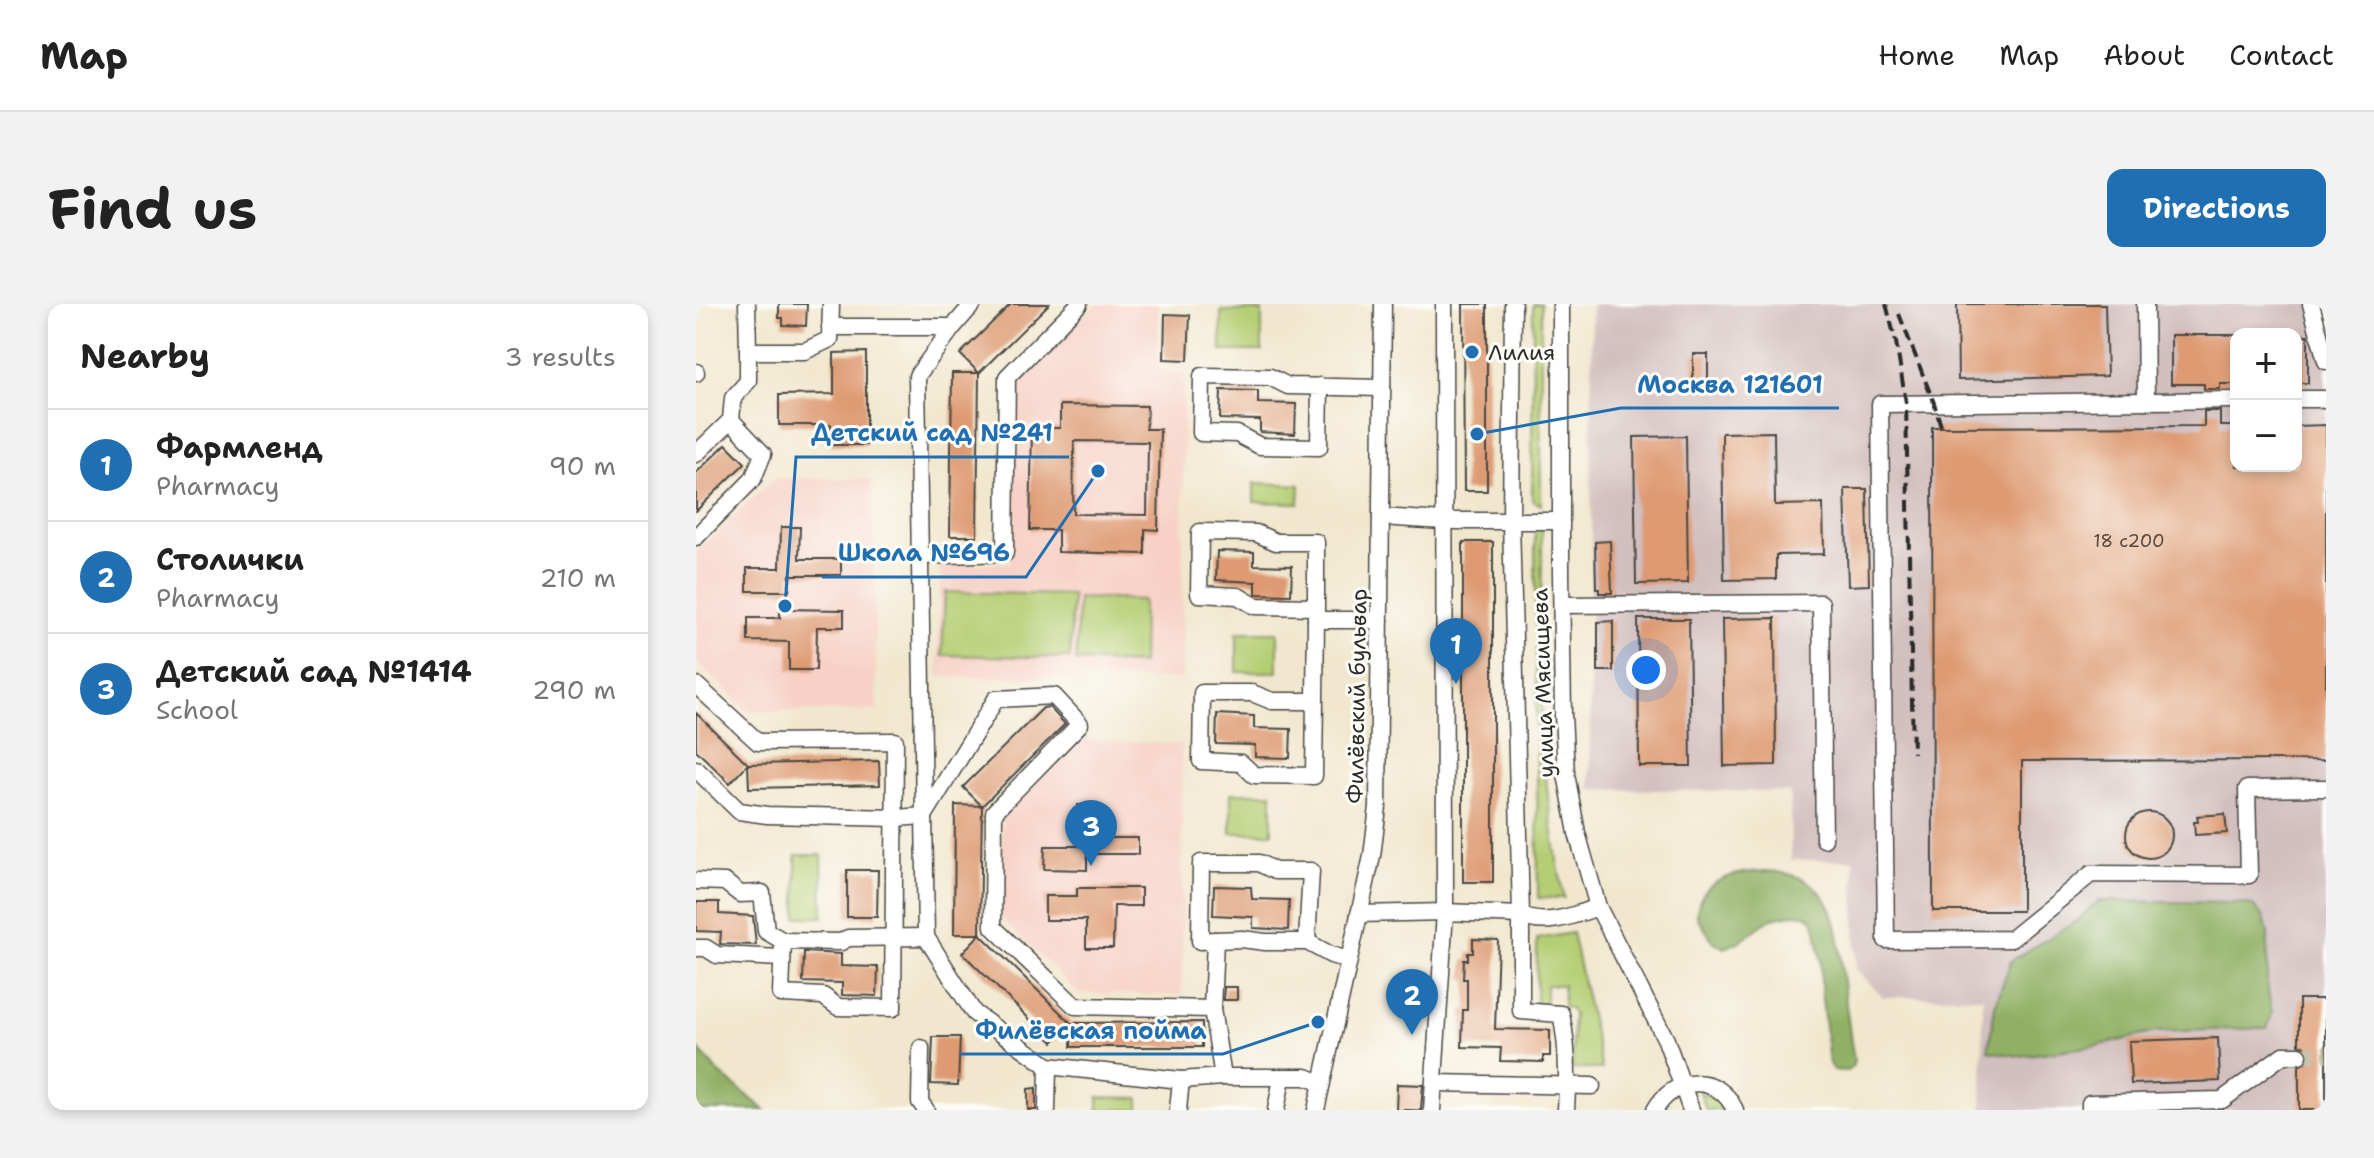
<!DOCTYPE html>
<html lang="en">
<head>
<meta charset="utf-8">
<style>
	body { margin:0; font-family:"Shantell Sans",sans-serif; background:#f2f2f2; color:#222 }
	.controls { position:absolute; right:24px; top:24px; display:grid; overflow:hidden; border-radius:16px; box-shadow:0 4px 12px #0003 }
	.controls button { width:72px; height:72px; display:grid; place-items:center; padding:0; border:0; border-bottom:2px solid #e0e0e0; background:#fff; color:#222; font:40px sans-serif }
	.you { position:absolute; left:950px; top:366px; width:28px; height:28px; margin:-20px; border:6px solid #fff; border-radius:50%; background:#1a73e8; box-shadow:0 0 0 12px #1a73e833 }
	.badge { display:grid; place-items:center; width:52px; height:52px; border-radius:50%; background:#1f6fb2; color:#fff; font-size:26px; font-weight:700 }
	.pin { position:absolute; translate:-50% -66px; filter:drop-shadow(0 2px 4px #0008) }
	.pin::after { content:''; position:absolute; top:42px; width:28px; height:24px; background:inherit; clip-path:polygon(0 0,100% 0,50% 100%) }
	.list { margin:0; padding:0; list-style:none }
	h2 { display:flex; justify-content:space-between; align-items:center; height:104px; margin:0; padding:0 32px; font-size:34px }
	h2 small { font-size:26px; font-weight:400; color:#767676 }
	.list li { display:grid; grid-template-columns:52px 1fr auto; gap:24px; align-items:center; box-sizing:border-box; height:112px; padding:0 32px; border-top:2px solid #e0e0e0 }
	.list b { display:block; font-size:30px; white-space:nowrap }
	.list p { margin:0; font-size:26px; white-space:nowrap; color:#767676 }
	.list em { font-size:26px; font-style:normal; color:#767676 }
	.map { position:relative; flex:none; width:1630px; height:806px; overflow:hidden; border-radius:16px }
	header { display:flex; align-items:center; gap:48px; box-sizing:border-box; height:112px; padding:0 40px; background:#fff; border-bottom:2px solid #e0e0e0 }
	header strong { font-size:38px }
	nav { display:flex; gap:44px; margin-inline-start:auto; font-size:28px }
	.intro { display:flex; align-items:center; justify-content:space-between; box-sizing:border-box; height:192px; padding:0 48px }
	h1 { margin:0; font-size:56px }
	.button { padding:20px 36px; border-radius:16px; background:#1f6fb2; color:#fff; font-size:28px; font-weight:700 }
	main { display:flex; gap:48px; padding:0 48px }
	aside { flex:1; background:#fff; border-radius:16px; box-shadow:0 4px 12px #0003 }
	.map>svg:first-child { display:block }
	.built { fill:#f7d1c6 }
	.industrial { fill:#d2bfbf; fill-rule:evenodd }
	.green { fill:#b5ce73; stroke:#707c4f; stroke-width:2 }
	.forest { fill:#90b165; stroke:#5e6e48; stroke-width:2 }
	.building { fill:#de9b73; fill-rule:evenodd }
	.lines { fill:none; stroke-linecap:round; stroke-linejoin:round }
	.minor-tunnel { stroke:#c9c1ad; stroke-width:16; stroke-dasharray:16 8; stroke-linecap:butt }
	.minor-casing { stroke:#494743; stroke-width:19 }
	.minor { stroke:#fff; stroke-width:16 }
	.rail { stroke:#2b2b2b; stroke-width:4; stroke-dasharray:12 6; stroke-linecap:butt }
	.poi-dot { fill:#1f6fb2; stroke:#fdfcf7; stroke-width:3 }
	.labels { text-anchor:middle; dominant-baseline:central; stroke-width:6; stroke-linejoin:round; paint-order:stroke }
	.number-label { font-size:18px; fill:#58473d }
	.poi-label { font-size:22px; fill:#2b2b2b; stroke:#fdfcf7; text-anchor:start }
	.street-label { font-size:22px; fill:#2b2b2b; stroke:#fdfcf7 }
	.leader { fill:none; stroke:#1f6fb2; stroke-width:3 }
	.callout-dot { fill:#1f6fb2; stroke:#fdfcf7; stroke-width:3 }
	.callout-label { font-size:24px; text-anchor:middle; font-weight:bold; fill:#1f6fb2; stroke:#fdfcf7; stroke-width:6; stroke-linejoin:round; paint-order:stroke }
</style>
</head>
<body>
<header>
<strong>Map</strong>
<nav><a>Home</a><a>Map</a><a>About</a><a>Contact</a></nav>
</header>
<div class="intro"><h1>Find us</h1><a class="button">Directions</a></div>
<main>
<aside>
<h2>Nearby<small>3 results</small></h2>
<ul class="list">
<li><span class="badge">1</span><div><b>Фармленд</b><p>Pharmacy</p></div><em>90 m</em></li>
<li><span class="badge">2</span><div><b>Столички</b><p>Pharmacy</p></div><em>210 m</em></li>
<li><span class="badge">3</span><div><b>Детский сад №1414</b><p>School</p></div><em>290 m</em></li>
</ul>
</aside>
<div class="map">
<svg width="1630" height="806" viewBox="0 0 1630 806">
	<rect width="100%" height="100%" fill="#fdfcf7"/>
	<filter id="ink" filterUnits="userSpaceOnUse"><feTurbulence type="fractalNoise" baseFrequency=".0125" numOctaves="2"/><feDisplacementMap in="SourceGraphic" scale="16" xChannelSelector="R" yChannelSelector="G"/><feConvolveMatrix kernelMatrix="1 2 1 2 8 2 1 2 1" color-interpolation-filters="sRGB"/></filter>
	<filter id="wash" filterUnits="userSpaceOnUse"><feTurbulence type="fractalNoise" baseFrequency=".006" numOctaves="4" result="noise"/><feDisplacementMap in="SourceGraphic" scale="32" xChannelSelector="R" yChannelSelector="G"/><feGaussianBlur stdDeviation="1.8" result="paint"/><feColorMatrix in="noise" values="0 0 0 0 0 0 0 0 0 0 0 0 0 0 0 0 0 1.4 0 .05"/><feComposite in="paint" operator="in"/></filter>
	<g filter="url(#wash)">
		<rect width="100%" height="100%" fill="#f1e7ce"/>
		<!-- built -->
		<g class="built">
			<path d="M400,0H462V68L488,69L486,375L242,373L244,261L314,259L319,75Z"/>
			<path d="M79,174L176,175L181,407H53L0,358V247Z"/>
			<path d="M382,436L486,440V691L382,689L304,613L306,511Z"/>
		</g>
		<!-- industrial -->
		<path class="industrial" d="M896,0H1630V806H1286L1287,693H1187L1160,665L1158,556H1095L1094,488L894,485ZM1540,30H1600V162H1540Z"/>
		<!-- green -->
		<g class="green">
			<path d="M837,0H845V201L836,196Z"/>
			<rect x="525" y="7" width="41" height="40"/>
			<path d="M558,179L604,181L603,199L558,198Z"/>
			<path d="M846,220C846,307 842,397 851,484C855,521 861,558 868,594H842L839,224Z"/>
			<path d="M249,288L376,291L374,354L246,351Z"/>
			<path d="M382,294L447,296L446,360L380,357Z"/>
			<rect x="541" y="328" width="41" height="40"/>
			<rect x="535" y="489" width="41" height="40"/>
			<path d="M100,551H126L127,613H101Z"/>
			<path d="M876,629L906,765H876L877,710L873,704L867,703V681H850V703L840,704L841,635Z"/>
			<path d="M1004,788L1022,796L1030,806H1010Z"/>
			<path d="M402,793L443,794V806H402Z"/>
		</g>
		<!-- forest -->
		<g class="forest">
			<path d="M1069,567C1088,568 1107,571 1121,585C1148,611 1143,659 1149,693C1152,714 1154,735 1158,756L1156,763L1151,767L1137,766L1133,760L1125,686V656L1119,621L1116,614L1110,611L1097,610L1076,614L1042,638L1029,644L1017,637L1001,613C1001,576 1038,568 1069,567Z"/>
			<path d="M1403,597L1541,599L1556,601L1568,613L1572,629L1571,681L1576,710L1571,724L1460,728L1400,742L1323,752L1292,747L1299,702L1315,657L1382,616Z"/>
			<path d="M0,742L20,766L69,806H0Z"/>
		</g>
		<g id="blocks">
			<!-- building -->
			<g class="building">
				<path d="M83,0H111L110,22L87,21V14H83Z"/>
				<path d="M315,0H353L283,69L264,50Z"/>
				<path d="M767,0H791V187H768Z"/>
				<path d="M1261,0H1409L1411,72L1262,76Z"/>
				<path d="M469,10L494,11L492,56L468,55Z"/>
				<path d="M1475,31H1540V80H1524V85H1508V80H1475Z"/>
				<rect x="1600" y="31" width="12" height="48"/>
				<path d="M170,48V141H135V121H83V91L138,90V49Z"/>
				<rect x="997" y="50" width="15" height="36"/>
				<path d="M256,69H283L281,232H254Z"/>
				<path d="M525,86L562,87V99L600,100L599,130L564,128V116L524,115Z"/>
				<path d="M364,101L451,102L450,125H464L462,226L449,225V250L362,248V226H334L336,124H364ZM378,137L452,138L451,211L377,210Z"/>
				<path d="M1508,107H1524V122H1540V162H1600V122L1630,121V456L1326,457V607H1237L1236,123L1508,122Z"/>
				<path d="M1078,128L1079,201L1127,200L1128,250L1080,251V275L1028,276L1026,129Z"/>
				<path d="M990,132L992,279L940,280L938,133Z"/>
				<path d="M30,140L49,159L0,207V169Z"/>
				<path d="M1149,185H1171L1173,281L1152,282Z"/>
				<path d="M85,223H104L103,255H145V271H94L93,287H51V264H84Z"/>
				<path d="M914,237L916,289H903V285H900L899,238Z"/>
				<rect x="767" y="238" width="30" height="340"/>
				<path d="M521,247L558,248V261L596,262L595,291L560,290V278L520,276Z"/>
				<path d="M84,305L148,306V323H121L120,366H93V338L52,337V314H84Z"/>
				<path d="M1079,314L1080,461L1028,462L1026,315Z"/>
				<path d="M942,315H993L995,462H943Z"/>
				<path d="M917,317V367H902V318Z"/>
				<path d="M353,403L369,420L286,502L284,630L375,719L357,738L266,649L284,630H258L259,501L286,502L267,483L347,404Z"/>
				<path d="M0,409L52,460L34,479L0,446Z"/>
				<path d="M521,410L558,412V424L595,425L594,454L559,453V441L520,440Z"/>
				<path d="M183,457L184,481L53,484L52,460Z"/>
				<path d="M382,501H401L400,534H442V550H391V566L348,565L349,542H382Z"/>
				<circle cx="1453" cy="531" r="23"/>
				<path d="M1529,510L1531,529L1499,531L1498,518H1502L1501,512Z"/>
				<path d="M151,566H182L181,613H151Z"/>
				<path d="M518,582L555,583L556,595L593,596L592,626L557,624V613L517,611Z"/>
				<path d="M381,584H445V602H418L417,644H390V616H349V592H381Z"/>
				<path d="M0,598H23V610L57,612L60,641L24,640L25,628L0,627Z"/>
				<path d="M777,635L802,636L799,725L854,726V752H847V758L804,757L805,744L766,743L767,706H771V675H767L768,656H772V649H777Z"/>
				<path d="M108,648L145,650V662L182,663L181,692L146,691V679L107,678Z"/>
				<path d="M528,683H541V696H527Z"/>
				<path d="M1603,695H1630V806H1603V762L1612,757L1614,750L1609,742L1603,740Z"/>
				<path d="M506,718V743H375L376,719Z"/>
				<path d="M237,733H264L262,781L235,780Z"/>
				<path d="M1522,734L1524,777L1435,780L1433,737Z"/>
				<path d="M701,780L727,781L725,806H700Z"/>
				<path d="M340,784V806H332V785Z"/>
			</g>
		</g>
	</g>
	<g filter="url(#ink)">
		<use href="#blocks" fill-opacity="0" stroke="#494743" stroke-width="2"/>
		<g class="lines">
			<!-- minor-tunnel -->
			<path class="minor-tunnel" d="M1603,751L1630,750"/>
			<defs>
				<g id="minor">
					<path d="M51,0L52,47"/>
					<path d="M817,0L815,217L825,611V707L865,710C872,741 872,774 870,806"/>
					<path d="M865,0V269L867,410L870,470L881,529L902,603L970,736L995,806"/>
					<path d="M1449,0L1450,97"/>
					<path d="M1615,0L1630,57"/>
					<path d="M134,23H257L277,0"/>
					<path d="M257,23L221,72L230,633L278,709L352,762L485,776L527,773H610L625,779"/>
					<path d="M0,68V69"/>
					<path d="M624,82L623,143L564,142L541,130L505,129L506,72L574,73L592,82L686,84"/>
					<path d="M1600,95H1630"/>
					<path d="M1540,96L1184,100L1190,636L1315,635L1395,570L1553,571L1551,485L1630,484"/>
					<path d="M0,150L35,116L37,94L52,77V47H109L134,35L135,0"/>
					<path d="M685,213L747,217H865"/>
					<path d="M0,233L57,175L67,150L35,116"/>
					<path d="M224,252L309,249L311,73L383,0"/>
					<path d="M866,301L1125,299L1128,535"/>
					<path d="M620,303L559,302L542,292L503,290L504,228L560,229L580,238H620V316"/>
					<path d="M0,381L62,438L199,437L197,704L142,703L127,692L85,690L87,637L70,627L66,589L44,590L29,578L0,577"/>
					<path d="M619,397H576L556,389H506L505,457L545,459L558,471L618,472L620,316H684"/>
					<path d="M0,465L43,507L71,511L200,514L228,512L300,395L358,392L384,420L298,508L297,623L379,702L516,705"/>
					<path d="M663,610L749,608L748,0"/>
					<path d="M519,636L546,635L569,638H611L635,651L652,656"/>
					<path d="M87,637L145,638L152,634L230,633"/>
					<path d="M0,644H10L21,651L86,654"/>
					<path d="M225,744L224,798L230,806"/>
					<path d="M527,773L516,705L519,636L504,637L505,559H563L579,567H615L611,638"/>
					<path d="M738,779L896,782"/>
					<path d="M351,806L352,762"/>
					<path d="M482,806L485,776"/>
					<path d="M580,806L586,774"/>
					<path d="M620,806L676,552L682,503L687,0"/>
					<path d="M736,806L749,608L825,611C847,624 879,611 902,603"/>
					<path d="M959,806C977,773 1022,768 1039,806"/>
					<path d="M1394,806V799L1526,796L1587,751H1603"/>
				</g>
			</defs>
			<!-- minor casing -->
			<use href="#minor" class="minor-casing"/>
			<!-- minor -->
			<use href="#minor" class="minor"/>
			<!-- rail -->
			<g class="rail">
				<path d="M1190,0L1200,38L1210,99L1217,449"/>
				<path d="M1203,10L1238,99L1245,122"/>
			</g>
		</g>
	</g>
	<!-- markers -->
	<circle class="poi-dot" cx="776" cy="48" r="8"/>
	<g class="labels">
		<!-- number labels -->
		<g class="number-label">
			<text x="1433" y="237">18 с200</text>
		</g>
		<!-- poi labels -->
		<g class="poi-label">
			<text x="792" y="48">Лилия</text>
		</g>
		<!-- street labels -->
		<g class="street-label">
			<text transform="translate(847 379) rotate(-92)">улица Мясищева</text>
			<text transform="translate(661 392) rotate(-89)">Филёвский бульвар</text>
		</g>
	</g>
	<!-- callouts -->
	<path class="leader" d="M781 130L925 104H1143M89 302L100 153H373M402 167L330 273H126M622 718L527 750H264"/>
	<g class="callout-dot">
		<circle cx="781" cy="130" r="8"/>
		<circle cx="89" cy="302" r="8"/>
		<circle cx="402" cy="167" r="8"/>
		<circle cx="622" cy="718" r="8"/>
	</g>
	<g class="callout-label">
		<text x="1034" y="89">Москва 121601</text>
		<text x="236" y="137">Детский сад №241</text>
		<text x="228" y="257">Школа №696</text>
		<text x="395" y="735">Филёвская пойма</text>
	</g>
</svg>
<div class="controls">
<button>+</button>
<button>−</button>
</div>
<div class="you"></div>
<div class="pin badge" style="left:760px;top:380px">1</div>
<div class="pin badge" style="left:716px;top:731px">2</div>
<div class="pin badge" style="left:395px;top:562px">3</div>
</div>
</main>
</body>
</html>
